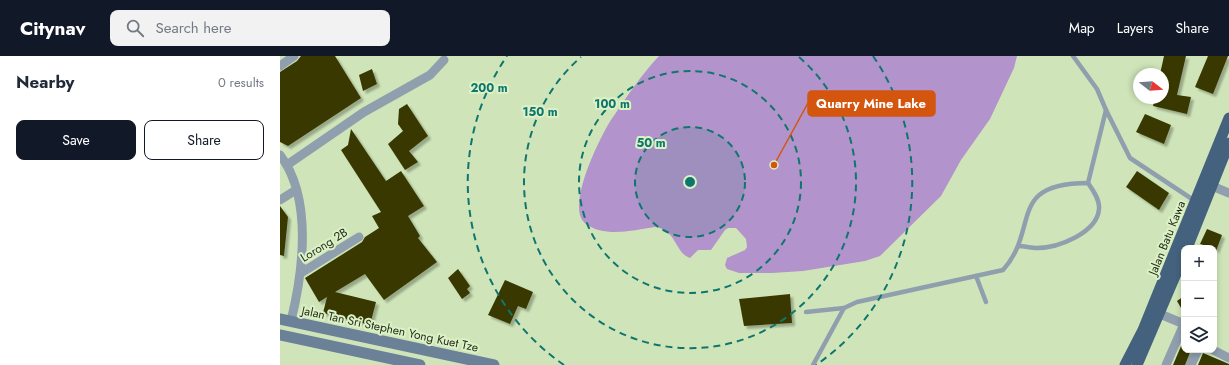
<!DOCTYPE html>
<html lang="en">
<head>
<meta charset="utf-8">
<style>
	body { margin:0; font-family:Jost,sans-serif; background:#f2f2f3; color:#1f2937 }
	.controls { position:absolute; right:12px; bottom:12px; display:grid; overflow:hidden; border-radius:8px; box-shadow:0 2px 6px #0003 }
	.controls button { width:36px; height:36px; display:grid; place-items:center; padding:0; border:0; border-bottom:1px solid #e0e1e3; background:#fff; color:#1f2937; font:20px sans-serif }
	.compass { position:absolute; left:853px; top:12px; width:36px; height:36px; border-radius:50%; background:#fff; box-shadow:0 2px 6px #0003; rotate:107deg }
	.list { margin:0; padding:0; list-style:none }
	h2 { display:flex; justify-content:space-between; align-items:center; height:52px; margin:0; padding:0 16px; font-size:17px }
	h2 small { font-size:13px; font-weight:400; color:#747a83 }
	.actions { display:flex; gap:8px; padding:12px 16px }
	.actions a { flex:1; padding:9px 0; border:1px solid #111827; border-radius:8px; text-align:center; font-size:14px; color:#111827 }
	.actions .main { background:#111827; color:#fff }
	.icon { flex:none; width:22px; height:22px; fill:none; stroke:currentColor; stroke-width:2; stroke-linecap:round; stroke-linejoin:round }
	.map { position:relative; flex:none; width:949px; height:309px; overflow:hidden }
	header { display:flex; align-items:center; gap:24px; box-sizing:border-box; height:56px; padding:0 20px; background:#111827; color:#fff }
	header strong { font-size:19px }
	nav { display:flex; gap:22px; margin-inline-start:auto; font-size:14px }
	.search { width:280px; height:36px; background:#f2f2f3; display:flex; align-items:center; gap:10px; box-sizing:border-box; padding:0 14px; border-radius:8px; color:#747a83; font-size:15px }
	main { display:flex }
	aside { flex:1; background:#fff }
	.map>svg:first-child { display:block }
	.water { fill:#b293cb }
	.building { fill:#393904; filter:url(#shadow) }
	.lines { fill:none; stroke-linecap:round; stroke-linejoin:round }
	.service { stroke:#909fae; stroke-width:4.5 }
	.minor { stroke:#909fae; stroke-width:9 }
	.secondary { stroke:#6b8197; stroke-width:11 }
	.trunk { stroke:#44627e; stroke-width:11 }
	.ring { fill:none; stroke:#0f766e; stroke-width:2; stroke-dasharray:7 5 }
	.labels { text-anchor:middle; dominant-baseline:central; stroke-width:4; stroke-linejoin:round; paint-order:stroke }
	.street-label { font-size:12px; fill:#242d1c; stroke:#dcf2c6 }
	.centre { fill:#0f766e; stroke:#dcf2c6; stroke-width:2 }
	.ring-label { font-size:12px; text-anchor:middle; font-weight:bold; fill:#0f766e; stroke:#dcf2c6; stroke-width:4; stroke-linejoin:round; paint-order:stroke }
	.leader { fill:none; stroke:#d4550e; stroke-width:1.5 }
	.callout-dot { fill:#d4550e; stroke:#dcf2c6; stroke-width:1.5 }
	.callout { fill:#d4550e; stroke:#d4550e; stroke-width:1.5 }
	.callout-label { font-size:13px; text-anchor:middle; font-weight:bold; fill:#fff }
</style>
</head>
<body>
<header>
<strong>Citynav</strong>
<div class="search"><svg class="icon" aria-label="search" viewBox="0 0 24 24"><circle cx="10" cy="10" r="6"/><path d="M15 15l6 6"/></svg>Search here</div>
<nav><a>Map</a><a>Layers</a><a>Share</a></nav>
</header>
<main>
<aside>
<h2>Nearby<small>0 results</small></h2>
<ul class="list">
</ul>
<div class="actions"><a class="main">Save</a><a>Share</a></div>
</aside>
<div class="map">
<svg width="949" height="309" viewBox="0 0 949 309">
	<defs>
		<filter id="shadow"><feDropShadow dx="3" dy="3" stdDeviation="1" flood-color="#0004"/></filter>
	</defs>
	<rect width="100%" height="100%" fill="#cfe5b9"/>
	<!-- water -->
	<path class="water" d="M379,0H737L734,12L710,63L681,104L661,140L600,200L585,205L523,215L492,217H459L447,213L445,209L447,202L465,194L467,191L466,183L456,172H448L445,174L431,194H418L410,202C395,197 396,173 375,171C354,174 325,182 306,168C284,153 320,81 331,64C346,42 361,19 379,0Z"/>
	<!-- building -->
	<g class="building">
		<path d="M21,0H55L81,42L8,90L0,86V16L17,5Z"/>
		<path d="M884,0H906L897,39L911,41L907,58L873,50L875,42H883V18H880Z"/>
		<path d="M928,0H948L933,38L915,31Z"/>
		<path d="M92,13L97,28L83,35L79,19Z"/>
		<path d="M127,48L148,80L129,95L138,106L125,114L108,88L123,75L118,68L119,53Z"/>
		<path d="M865,58L891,69L884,88L856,76Z"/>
		<path d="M71,73L106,125L121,115L144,150L128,160L140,180L138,182L157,206L104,244L85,218L55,236L96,246L90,269L43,257L47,241L39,246L25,222L82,186L85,181L99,172L92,160L101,156L61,94L68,89Z"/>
		<path d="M857,115L889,137L879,154L846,131Z"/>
		<path d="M0,150L8,161L4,200L0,199Z"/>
		<path d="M927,173L942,179L936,195L934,192L920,188Z"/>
		<path d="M178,213L190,230L187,233L190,237L182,243L168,222Z"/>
		<path d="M225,224L253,236L246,253L238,250L230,268L208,259Z"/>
		<path d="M510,238L512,267L464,270L459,243Z"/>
		<path d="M904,240V257L897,245Z"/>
		<path d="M904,283V294H911L905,309H893Z"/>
		<path d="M923,297L949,308V309H918Z"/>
	</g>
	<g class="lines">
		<!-- service -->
		<g class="service">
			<path d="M793,0L817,33L826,54"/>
			<path d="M808,127L826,54L850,102L915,145"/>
			<path d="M696,220L706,246"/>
			<path d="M526,256L564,252"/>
			<path d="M533,309L564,252L577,246L723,214C760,173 726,127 808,127C813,134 820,144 819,153C817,177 778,192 757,192C751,192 744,190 738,190"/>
		</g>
		<!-- minor -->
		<g class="minor">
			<path d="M0,10L14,0"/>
			<path d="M0,99C33,142 23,216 11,265"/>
			<path d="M7,109L84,56L150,19L164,4"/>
			<path d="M932,130L949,137"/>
			<path d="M0,144L16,134"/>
			<path d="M21,217L79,181"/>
			<path d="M880,258L904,268L886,309"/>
			<path d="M933,294L949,302"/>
			<path d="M911,309L918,294"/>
		</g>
		<!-- secondary -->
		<g class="secondary">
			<path d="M0,263L214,309"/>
			<path d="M0,279L140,309"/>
		</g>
		<!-- trunk -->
		<g class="trunk">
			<path d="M907,192L949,87"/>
			<path d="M845,309L863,274L949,62"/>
			<path d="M857,309L904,199"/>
		</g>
	</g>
	<!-- distance rings -->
	<circle cx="410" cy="126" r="55" fill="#0f766e" fill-opacity=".12"/>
	<g class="ring">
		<circle cx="410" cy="126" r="55"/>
		<circle cx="410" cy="126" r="111"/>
		<path d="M519 1A166 166 0 1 1 301 1"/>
		<path d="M284 309A222 222 0 0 1 227 0M593 0A222 222 0 0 1 536 309"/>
	</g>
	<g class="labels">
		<!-- street labels -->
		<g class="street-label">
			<text transform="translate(887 182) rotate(-68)">Jalan Batu Kawa</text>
			<text transform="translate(44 189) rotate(-32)">Lorong 2B</text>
			<text transform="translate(110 273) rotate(12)">Jalan Tan Sri Stephen Yong Kuet Tze</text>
		</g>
	</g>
	<circle cx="410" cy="126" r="6" class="centre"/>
	<g class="ring-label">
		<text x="209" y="36">200 m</text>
		<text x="332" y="52">100 m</text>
		<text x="260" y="60">150 m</text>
		<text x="371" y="91">50 m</text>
	</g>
	<!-- callouts -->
	<path class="leader" d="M494 109L528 47"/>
	<circle class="callout-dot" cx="494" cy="109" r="4"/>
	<rect class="callout" x="528" y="35" width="127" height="25" rx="4"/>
	<g class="callout-label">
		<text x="591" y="52">Quarry Mine Lake</text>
	</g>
</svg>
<div class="controls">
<button>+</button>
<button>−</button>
<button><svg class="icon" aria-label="layers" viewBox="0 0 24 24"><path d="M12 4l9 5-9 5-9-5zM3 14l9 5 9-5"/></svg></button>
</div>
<svg class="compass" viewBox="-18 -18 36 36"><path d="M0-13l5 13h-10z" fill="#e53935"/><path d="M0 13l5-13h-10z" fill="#747a83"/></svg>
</div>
</main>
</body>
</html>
